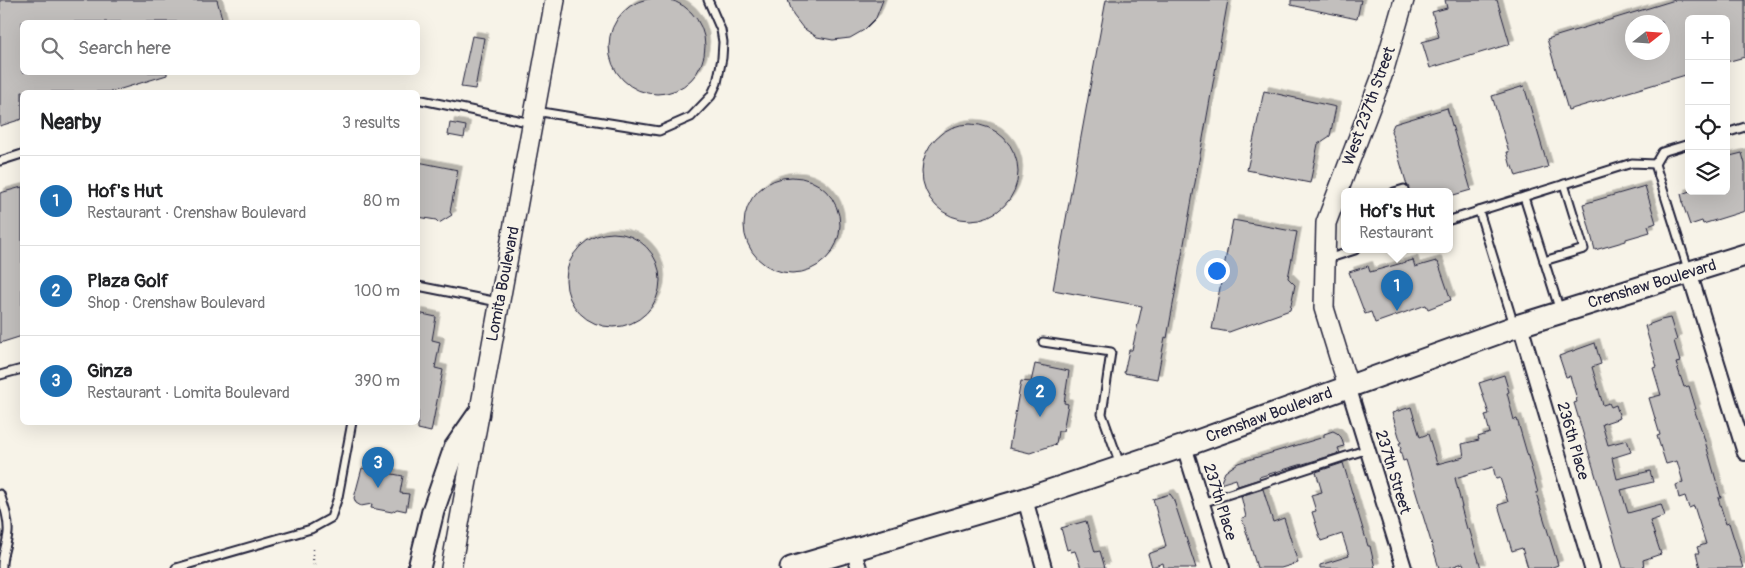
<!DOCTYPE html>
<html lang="en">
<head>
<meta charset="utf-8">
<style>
	body { margin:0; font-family:Pangolin,sans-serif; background:#f2f2f2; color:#202124 }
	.controls { position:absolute; right:15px; top:15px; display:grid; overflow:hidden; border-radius:8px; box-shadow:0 5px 20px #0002 }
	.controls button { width:45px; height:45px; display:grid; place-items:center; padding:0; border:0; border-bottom:1px solid #e0e0e0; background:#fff; color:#202124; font:25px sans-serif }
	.compass { position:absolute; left:1625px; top:15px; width:45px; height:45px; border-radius:50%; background:#fff; box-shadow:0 5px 20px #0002; rotate:73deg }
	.you { position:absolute; left:1216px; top:270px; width:18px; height:18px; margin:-12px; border:4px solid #fff; border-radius:50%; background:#1a73e8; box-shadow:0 0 0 8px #1a73e833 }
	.badge { display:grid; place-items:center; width:32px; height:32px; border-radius:50%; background:#1f6fb2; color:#fff; font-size:16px; font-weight:700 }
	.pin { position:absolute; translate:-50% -41px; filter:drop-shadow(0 1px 2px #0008) }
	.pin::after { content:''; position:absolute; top:26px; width:18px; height:15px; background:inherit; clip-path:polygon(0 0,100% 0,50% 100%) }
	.popup { position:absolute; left:1341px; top:188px; width:112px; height:65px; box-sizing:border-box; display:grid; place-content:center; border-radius:8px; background:#fff; filter:drop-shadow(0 1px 4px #0005); font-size:16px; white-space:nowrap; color:#757577 }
	.popup b { font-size:19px; color:#202124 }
	.popup::after { content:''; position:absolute; left:50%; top:100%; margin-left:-10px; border:10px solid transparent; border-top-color:#fff }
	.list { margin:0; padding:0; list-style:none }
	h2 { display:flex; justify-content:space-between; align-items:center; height:65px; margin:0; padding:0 20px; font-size:21px }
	h2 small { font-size:16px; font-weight:400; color:#757577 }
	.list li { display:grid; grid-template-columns:32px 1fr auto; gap:15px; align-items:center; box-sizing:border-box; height:90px; padding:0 20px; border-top:1px solid #e0e0e0 }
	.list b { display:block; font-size:19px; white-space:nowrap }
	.list p { margin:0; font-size:16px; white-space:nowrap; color:#757577 }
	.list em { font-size:16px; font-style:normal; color:#757577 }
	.icon { flex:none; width:28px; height:28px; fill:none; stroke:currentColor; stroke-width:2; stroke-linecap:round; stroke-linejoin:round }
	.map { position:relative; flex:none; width:1745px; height:568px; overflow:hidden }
	.search { position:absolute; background:#fff; box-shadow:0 5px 20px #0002; left:20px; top:20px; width:400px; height:55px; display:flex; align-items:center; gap:12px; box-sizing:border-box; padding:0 18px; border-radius:8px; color:#757577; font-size:19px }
	.panel { position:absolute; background:#fff; box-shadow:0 5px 20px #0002; left:20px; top:90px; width:400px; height:335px; border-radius:8px }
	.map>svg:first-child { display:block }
	.building { fill:#c2bfbd; stroke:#22223b; fill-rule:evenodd; filter:url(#shadow) }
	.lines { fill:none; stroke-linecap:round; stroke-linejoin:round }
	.lane-casing { stroke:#22223b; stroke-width:11 }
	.street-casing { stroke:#22223b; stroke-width:18 }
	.secondary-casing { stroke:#22223b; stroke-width:22 }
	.primary-casing { stroke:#22223b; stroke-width:25 }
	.path { stroke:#22223b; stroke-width:2.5; stroke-dasharray:1 4; stroke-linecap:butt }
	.lane { stroke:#f7f3e8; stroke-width:7 }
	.street { stroke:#f7f3e8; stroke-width:14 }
	.secondary { stroke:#f7f3e8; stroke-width:19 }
	.primary { stroke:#f7f3e8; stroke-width:21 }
	.labels { text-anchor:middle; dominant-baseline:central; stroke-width:4; stroke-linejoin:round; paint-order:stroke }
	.street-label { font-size:16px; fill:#22223b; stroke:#f7f3e8 }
</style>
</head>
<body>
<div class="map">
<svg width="1745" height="568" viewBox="0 0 1745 568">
	<defs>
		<filter id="shadow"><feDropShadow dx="4.5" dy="-4.5" stdDeviation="0" flood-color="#0004"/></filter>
	</defs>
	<rect width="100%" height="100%" fill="#f7f3e8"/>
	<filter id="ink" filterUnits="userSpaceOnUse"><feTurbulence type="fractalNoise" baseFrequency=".02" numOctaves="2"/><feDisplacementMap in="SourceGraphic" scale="10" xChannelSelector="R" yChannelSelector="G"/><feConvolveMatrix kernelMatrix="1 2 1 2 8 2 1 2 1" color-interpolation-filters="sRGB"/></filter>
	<g filter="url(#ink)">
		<!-- building -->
		<g class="building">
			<circle cx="657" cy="46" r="48"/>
			<path d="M0,0H217L223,22H22V72H167V75L111,92H22V119L0,126Z"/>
			<path d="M788,0H883L876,18L864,30L850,38L833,40L817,37L803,28L793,15Z"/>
			<path d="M1106,0H1228L1167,338L1165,337L1157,379L1124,373L1129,350H1132L1142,306L1053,290Z"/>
			<path d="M1291,0H1361L1357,19L1291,5Z"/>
			<path d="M1445,0H1497L1510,44L1430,68L1422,42L1439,37L1432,12L1447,8Z"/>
			<path d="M1675,0H1745V57L1726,62V19H1689V74L1568,110L1547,39ZM1632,22H1662V52H1632Z"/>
			<path d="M472,36L484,38L475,89L461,87Z"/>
			<path d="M1524,86L1548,167L1516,176L1513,166L1511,167L1507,152H1509L1492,96Z"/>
			<path d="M1264,91L1336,107L1330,136L1318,144L1310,183L1247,170Z"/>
			<path d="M1447,108L1471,190L1450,196V192H1409L1391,131L1394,124Z"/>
			<path d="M450,123L466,126L464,138L448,135Z"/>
			<circle cx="970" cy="172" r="48"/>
			<path d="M1742,153L1745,164V211L1703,224L1702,221L1690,225L1682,202H1683L1681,194L1690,191H1726V157Z"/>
			<path d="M418,162L458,170L450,212L452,215L439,223L436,220L418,217Z"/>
			<circle cx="792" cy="225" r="48"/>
			<path d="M1645,186L1656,223L1648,226L1650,232L1626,239V241L1595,250L1583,204Z"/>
			<path d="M22,187V336L0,343V193Z"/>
			<path d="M1233,220L1297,232L1288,278L1295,285L1290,310L1229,332L1212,329Z"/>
			<circle cx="613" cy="280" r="47"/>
			<path d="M1413,260L1415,267L1436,261V262H1438L1451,300L1428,309L1426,305L1375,323L1371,312L1365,314L1349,272L1368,266L1370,272Z"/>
			<path d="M418,313L436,317L432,340L440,342L435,368L443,370L431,432L418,429Z"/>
			<path d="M1670,318L1677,340L1674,341L1680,362L1676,363L1684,387L1689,386L1696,409H1694L1703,434L1721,498H1718L1726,524L1729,523L1743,568H1700L1696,553H1699L1697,547L1706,544L1694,506L1689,508L1685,496L1679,498L1676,485L1683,482L1677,461L1666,464L1657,436L1660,435L1649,398L1661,395L1653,368L1657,367L1645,326L1661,320Z"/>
			<path d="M1595,343L1601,364L1592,367L1603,405L1609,403L1611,407L1616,405L1620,418L1602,424L1608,445L1627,440L1631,452L1612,458L1617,479L1650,471L1653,482L1621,490L1628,513L1661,504L1665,516L1650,521L1661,554L1643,560L1644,568H1623L1574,403L1577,402L1576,399H1577L1570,376L1566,377L1559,356Z"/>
			<path d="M1035,364L1069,371L1064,403L1068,404L1063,431H1058L1056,444L1030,453L1009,448L1021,381L1031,382Z"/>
			<path d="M1504,375L1509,392L1507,393L1514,420L1517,419L1533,474L1538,493H1536L1558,565L1550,568H1528L1522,548L1512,551L1498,505L1508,502L1500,478L1496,479L1493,467L1455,478L1462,507H1461L1467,529L1469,528L1481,568H1465L1463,563L1448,568H1439L1406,460L1403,461L1400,450L1401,449L1399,443H1401L1392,413L1411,407L1420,437L1428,434L1437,464L1464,457L1462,444L1479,440L1478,437L1490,433L1485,415L1489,414L1479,383Z"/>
			<path d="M1333,431L1337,433L1341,437L1344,446L1338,448L1340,453L1259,477L1260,479L1238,486L1236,479L1220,484L1225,472L1238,463L1324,437V434Z"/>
			<path d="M1343,463L1368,546H1370L1375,568H1320V565L1349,556L1342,534L1321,541L1312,512L1316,511L1311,495L1322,492L1316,472Z"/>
			<path d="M362,468L403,476L400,493L409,494L406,511L397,509L392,512L371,508L372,504L361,506L356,503L354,498Z"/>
			<path d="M1263,489L1273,522L1284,518L1298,563L1281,568H1257L1242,518L1246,517L1241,496Z"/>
			<path d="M1170,494L1173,498L1196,568H1164L1163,563L1152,567L1148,554L1165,548V546H1166L1153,499Z"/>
			<path d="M1086,521L1095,552L1100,551L1105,568H1081L1075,551L1071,552L1070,549L1067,550L1061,528Z"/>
		</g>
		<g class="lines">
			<defs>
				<g id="lane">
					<path d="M422,100L532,123"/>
					<path d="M535,111L659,131L691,117L711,96L717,83L722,58L723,42L721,30L708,0"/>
					<path d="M1726,133L1745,127"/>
					<path d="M0,161L22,154"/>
					<path d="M1394,192L1404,189"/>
					<path d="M1524,197L1560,311"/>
					<path d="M1479,211L1514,325"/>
					<path d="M1450,220L1632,163L1655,164"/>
					<path d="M1327,259L1355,250"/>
					<path d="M1544,261L1584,249L1564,184"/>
					<path d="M1688,269L1655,164L1662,152L1689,144"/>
					<path d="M418,286L498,302"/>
					<path d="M1043,342L1111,352L1102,414L1120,464"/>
					<path d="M0,375L22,369"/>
					<path d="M0,494C4,506 9,519 8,533C7,545 1,556 2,568"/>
					<path d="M1202,503L1368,449"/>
					<path d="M176,568L311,529L331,518L338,497L352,422"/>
				</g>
				<g id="street">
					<path d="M1689,272L1745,453"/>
					<path d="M1520,325L1592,568"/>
					<path d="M1348,386L1404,568"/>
					<path d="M1184,446L1222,568"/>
					<path d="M1025,499L1044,568"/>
					<path d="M853,550L859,568"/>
				</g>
				<g id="secondary">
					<path d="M1348,386L1324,308L1326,223L1382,76L1404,0"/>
					<path d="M451,568L555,0"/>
				</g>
				<g id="primary">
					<path d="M419,568L433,511L455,448L478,415"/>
					<path d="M791,568L1025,499L1184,446L1520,325L1745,255"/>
				</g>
			</defs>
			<!-- lane casing -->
			<use href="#lane" class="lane-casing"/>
			<!-- street casing -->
			<use href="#street" class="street-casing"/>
			<!-- secondary casing -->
			<use href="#secondary" class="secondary-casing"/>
			<!-- primary casing -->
			<use href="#primary" class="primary-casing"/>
			<!-- path -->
			<path class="path" d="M313,549V561L315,568"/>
			<!-- lane -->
			<use href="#lane" class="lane"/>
			<!-- street -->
			<use href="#street" class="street"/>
			<!-- secondary -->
			<use href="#secondary" class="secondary"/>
			<!-- primary -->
			<use href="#primary" class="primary"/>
		</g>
	</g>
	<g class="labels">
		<!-- street labels -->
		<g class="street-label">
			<text transform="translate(1369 106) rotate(-70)">West 237th Street</text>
			<text transform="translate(503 284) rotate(-79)">Lomita Boulevard</text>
			<text transform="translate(1652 284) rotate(-17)">Crenshaw Boulevard</text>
			<text transform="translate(1269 415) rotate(-20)">Crenshaw Boulevard</text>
			<text transform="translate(1573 441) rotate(74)">236th Place</text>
			<text transform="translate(1393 472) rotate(73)">237th Street</text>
			<text transform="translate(1220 502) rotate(73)">237th Place</text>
		</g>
	</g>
</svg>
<div class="controls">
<button>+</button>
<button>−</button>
<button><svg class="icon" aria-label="locate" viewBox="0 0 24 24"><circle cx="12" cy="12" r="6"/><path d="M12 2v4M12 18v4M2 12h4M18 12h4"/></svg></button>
<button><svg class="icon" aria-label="layers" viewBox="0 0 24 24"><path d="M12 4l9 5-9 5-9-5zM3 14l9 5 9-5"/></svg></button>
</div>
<svg class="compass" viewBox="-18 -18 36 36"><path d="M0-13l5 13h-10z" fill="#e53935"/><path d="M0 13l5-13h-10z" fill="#757577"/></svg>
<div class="you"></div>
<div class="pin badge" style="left:1397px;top:311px">1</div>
<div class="popup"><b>Hof's Hut</b>Restaurant</div>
<div class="pin badge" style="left:1040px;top:417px">2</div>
<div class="pin badge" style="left:378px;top:488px">3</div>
<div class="search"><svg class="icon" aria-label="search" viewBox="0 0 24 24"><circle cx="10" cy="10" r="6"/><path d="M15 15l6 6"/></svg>Search here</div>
<section class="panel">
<h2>Nearby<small>3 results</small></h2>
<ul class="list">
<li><span class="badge">1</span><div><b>Hof's Hut</b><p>Restaurant · Crenshaw Boulevard</p></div><em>80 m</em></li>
<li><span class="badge">2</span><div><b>Plaza Golf</b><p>Shop · Crenshaw Boulevard</p></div><em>100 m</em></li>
<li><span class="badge">3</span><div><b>Ginza</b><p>Restaurant · Lomita Boulevard</p></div><em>390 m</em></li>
</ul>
</section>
</div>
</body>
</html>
